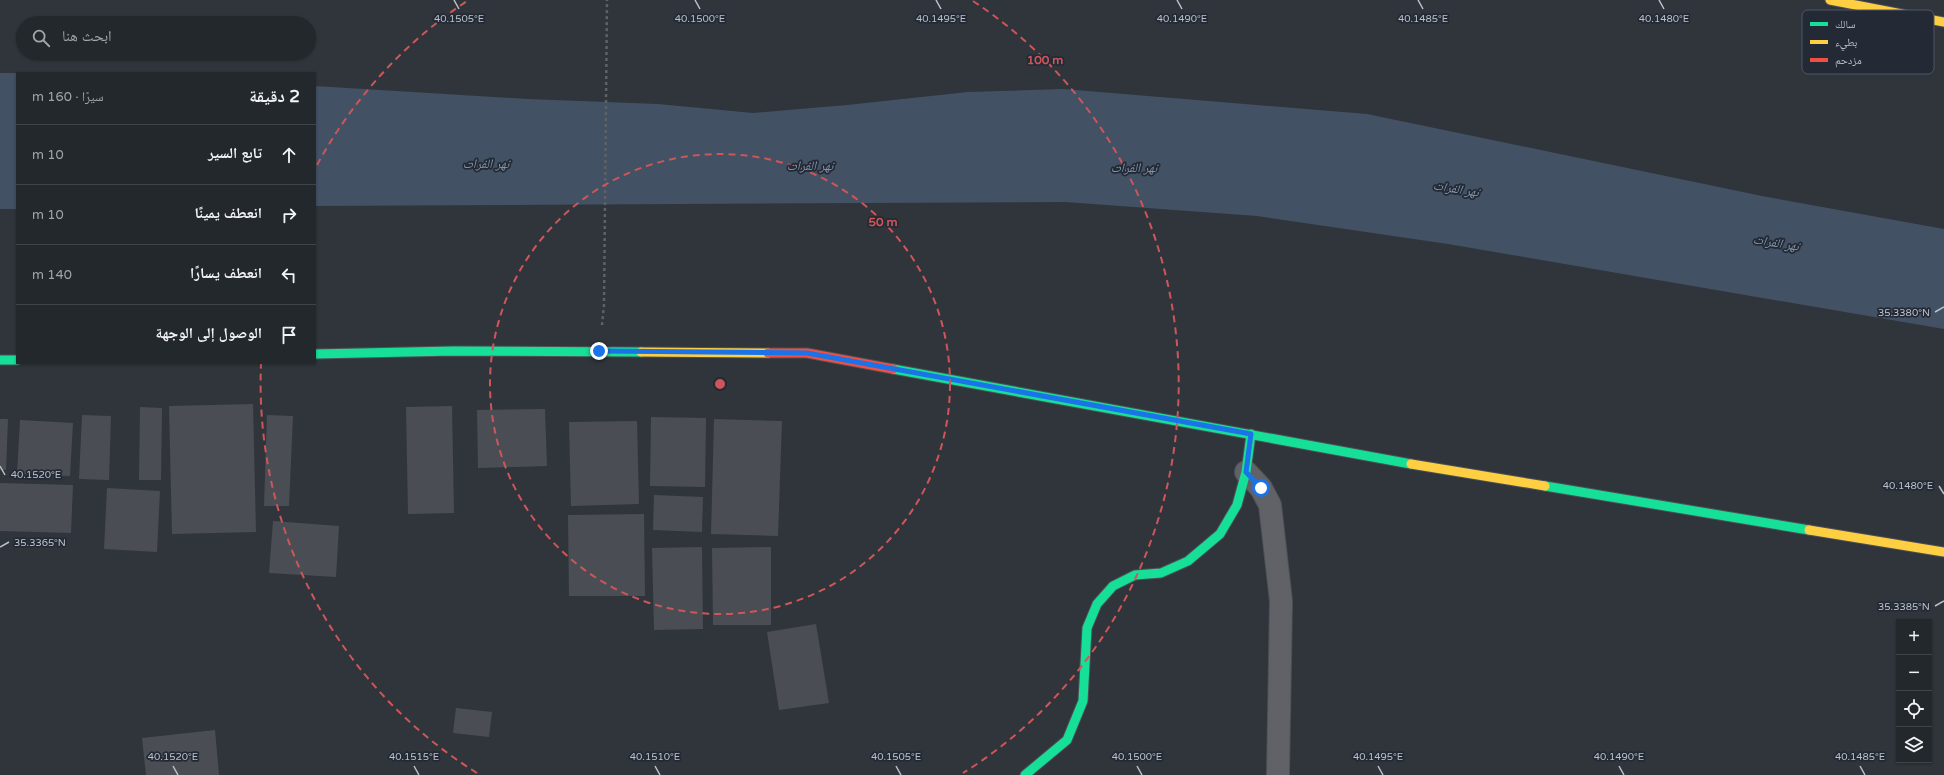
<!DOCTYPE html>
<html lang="ar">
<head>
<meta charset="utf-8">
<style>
	body { margin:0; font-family:"Varela Round","Noto Naskh Arabic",sans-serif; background:#2f3438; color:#f1f3f6; direction:rtl }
	.controls { position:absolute; right:12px; bottom:12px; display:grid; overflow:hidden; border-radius:0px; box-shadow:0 1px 3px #0004 }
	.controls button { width:36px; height:36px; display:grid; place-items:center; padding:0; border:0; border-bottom:1px solid #404448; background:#23282c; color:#f1f3f6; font:20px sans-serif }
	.stop { position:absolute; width:12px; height:12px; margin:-9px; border:3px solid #1a73e8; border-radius:50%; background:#fff }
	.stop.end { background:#1a73e8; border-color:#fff; box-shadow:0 1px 4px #0008 }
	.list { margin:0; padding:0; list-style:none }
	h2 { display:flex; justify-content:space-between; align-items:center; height:52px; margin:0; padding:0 16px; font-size:17px }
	h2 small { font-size:13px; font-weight:400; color:#a3a6a9 }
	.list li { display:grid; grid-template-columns:26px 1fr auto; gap:12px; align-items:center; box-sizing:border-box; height:60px; padding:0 16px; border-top:1px solid #404448 }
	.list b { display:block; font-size:15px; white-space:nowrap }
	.list em { font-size:13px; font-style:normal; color:#a3a6a9 }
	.icon { flex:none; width:22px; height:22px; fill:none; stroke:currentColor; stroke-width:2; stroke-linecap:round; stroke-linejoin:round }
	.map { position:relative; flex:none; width:1944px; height:775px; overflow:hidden; direction:ltr }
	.search { position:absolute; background:#23282c; box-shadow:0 1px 3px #0004; left:16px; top:16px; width:300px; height:44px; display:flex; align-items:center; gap:10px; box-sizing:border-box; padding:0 14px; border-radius:22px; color:#a3a6a9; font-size:15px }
	.panel { position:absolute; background:#23282c; box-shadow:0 1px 3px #0004; left:16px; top:72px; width:300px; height:292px; border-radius:0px; direction:rtl }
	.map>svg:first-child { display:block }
	.water { fill:#425164 }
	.building { fill:#4a4e54 }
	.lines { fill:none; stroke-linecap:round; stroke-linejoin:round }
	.street-casing { stroke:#4d5155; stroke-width:24 }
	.fast-casing { stroke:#4d5155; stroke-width:11 }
	.slow-casing { stroke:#4d5155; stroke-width:11 }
	.jam-casing { stroke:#4d5155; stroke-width:11 }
	.path { stroke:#5d6266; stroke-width:2.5; stroke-dasharray:3 3; stroke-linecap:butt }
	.street { stroke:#606268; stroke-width:22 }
	.fast { stroke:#16e098; stroke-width:9 }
	.slow { stroke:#ffcf43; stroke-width:9 }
	.jam { stroke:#f24e42; stroke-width:9 }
	.route { stroke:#1a73e8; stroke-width:5 }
	.ticks { fill:none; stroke:#bbc1ca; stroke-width:1.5 }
	.ring { fill:none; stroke:#ce5659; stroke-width:2; stroke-dasharray:7 5 }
	.labels { text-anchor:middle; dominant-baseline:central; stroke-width:3.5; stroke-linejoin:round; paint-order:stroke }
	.water-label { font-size:13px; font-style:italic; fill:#7f92a9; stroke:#232a35 }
	.key { fill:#232a35; stroke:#515762; stroke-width:1 }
	.key-label { font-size:11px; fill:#bbc1ca }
	.ticks-label { font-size:10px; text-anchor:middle; fill:#bbc1ca; stroke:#232a35; stroke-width:3.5; stroke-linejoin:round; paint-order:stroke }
	.centre { fill:#ce5659; stroke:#232a35; stroke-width:2 }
	.ring-label { font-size:12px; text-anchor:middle; font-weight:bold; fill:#ce5659; stroke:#232a35; stroke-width:3.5; stroke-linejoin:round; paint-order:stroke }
</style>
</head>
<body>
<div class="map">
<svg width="1944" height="775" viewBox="0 0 1944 775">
	<rect width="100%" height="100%" fill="#2f353b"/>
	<!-- water -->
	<g class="water">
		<rect x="0" y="73" width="17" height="136"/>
		<path d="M315,86L528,99L658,104L753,113L847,105L968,92L1063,89L1367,114L1762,196L1944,229V329L1448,244L1257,216L1065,202L315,206Z"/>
	</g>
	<!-- building -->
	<g class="building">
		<path d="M253,404L256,532L172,534L169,406Z"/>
		<path d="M452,406L454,513L408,514L406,407Z"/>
		<path d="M140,407L162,408L161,480H139Z"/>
		<path d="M545,409L547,466L478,468L477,410Z"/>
		<path d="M82,415L111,416L109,480L79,479Z"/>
		<path d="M267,415L293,416L289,506H264Z"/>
		<path d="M651,417L706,418L705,487L650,486Z"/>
		<path d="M0,419H8L6,470H0Z"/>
		<path d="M714,419L782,421L778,536L711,534Z"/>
		<path d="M20,420L73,423L70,476L17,474Z"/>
		<path d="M637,421L639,504L571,506L569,422Z"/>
		<path d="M0,483L73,485L71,533L0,531Z"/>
		<path d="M107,488L160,491L157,552L104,549Z"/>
		<path d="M654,495L703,497L702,532L653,530Z"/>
		<path d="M644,514L645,596H569L568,515Z"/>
		<path d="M273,521L339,526L336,577L269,573Z"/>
		<path d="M702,547L703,629L654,630L652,548Z"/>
		<path d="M771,547V625H713L712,548Z"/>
		<path d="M816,624L829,703L779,710L767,632Z"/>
		<path d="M456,708L492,712L489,737L453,733Z"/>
		<path d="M215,730L219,775H146L142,738Z"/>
	</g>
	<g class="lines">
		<defs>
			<path id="street" d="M1246,472L1261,488L1270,505L1281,601L1278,775"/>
			<g id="fast">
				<path d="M315,354L454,351L641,352"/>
				<path d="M0,360H17"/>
				<path d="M893,369L1411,464"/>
				<path d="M1545,486L1809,530"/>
				<path d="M1025,775L1067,740L1083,701L1087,628L1097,604L1113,586L1135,575L1161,573L1188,561L1220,534L1237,505L1246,472L1251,434"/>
			</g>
			<g id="slow">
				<path d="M1830,0L1944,22"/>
				<path d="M641,352L768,353"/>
				<path d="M1411,464L1545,486"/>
				<path d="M1809,530L1944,552"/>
			</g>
			<path id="jam" d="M768,353H807L893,369"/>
		</defs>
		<!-- street casing -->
		<use href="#street" class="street-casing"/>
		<!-- fast casing -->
		<use href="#fast" class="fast-casing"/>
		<!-- slow casing -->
		<use href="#slow" class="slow-casing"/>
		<!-- jam casing -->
		<use href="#jam" class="jam-casing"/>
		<!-- path -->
		<path class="path" d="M602,325L604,305L607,0"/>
		<!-- street -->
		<use href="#street" class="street"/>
		<!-- fast -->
		<use href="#fast" class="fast"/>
		<!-- slow -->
		<use href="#slow" class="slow"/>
		<!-- jam -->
		<use href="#jam" class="jam"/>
	</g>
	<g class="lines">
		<!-- route -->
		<path class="route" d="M599,351L807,353L1251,434L1246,472L1261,488"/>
	</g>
	<!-- ticks -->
	<path class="ticks" d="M454,0L459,9M695,0L700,9M936,0L941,9M1177,0L1182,9M1418,0L1423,9M1659,0L1664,9M1935,312L1944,307M0,466L5,475M1939,486L1944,494M0,547L9,542M1935,606L1944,601M173,766L178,775M414,766L419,775M655,766L660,775M896,766L901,775M1137,766L1142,775M1378,766L1383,775M1619,766L1624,775M1860,766L1865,775"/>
	<!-- distance rings -->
	<g class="ring">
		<circle cx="720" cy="384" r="230"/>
		<path d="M477 773A459 459 0 0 1 261 364M317 165A459 459 0 0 1 467 1M973 1A459 459 0 0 1 963 773"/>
	</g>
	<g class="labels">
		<!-- water labels -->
		<g class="water-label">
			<text x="486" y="164">نهر الفرات</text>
			<text x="810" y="166">نهر الفرات</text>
			<text x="1134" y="168">نهر الفرات</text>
			<text transform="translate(1456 189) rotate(9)">نهر الفرات</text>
			<text transform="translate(1776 243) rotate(9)">نهر الفرات</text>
		</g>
	</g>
	<!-- legend -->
	<rect x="1802" y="10" width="132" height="64" rx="6" class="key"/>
	<rect x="1810" y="22" width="18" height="4" fill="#16e098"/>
	<rect x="1810" y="40" width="18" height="4" fill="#ffcf43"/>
	<rect x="1810" y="58" width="18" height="4" fill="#f24e42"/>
	<g class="key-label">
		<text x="1835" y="28">سالك</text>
		<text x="1835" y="46">بطيء</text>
		<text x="1835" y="64">مزدحم</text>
	</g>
	<g class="ticks-label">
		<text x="459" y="22">40.1505°E</text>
		<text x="700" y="22">40.1500°E</text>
		<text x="941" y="22">40.1495°E</text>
		<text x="1182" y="22">40.1490°E</text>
		<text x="1423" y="22">40.1485°E</text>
		<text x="1664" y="22">40.1480°E</text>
		<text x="1904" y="316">35.3380°N</text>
		<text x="36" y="478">40.1520°E</text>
		<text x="1908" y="489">40.1480°E</text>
		<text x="40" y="546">35.3365°N</text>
		<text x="1904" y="610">35.3385°N</text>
		<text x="173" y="760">40.1520°E</text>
		<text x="414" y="760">40.1515°E</text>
		<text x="655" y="760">40.1510°E</text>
		<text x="896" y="760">40.1505°E</text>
		<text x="1137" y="760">40.1500°E</text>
		<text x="1378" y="760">40.1495°E</text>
		<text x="1619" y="760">40.1490°E</text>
		<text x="1860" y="760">40.1485°E</text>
	</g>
	<circle cx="720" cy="384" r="6" class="centre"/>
	<g class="ring-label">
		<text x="1045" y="64">100 m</text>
		<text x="883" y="226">50 m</text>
	</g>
</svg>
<div class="controls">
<button>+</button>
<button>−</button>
<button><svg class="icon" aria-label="locate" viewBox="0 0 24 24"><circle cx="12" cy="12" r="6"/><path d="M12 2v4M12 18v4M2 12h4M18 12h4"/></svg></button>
<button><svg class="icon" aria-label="layers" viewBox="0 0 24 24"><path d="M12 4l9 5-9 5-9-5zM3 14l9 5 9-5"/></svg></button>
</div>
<div class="stop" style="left:1261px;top:488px"></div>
<div class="stop end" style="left:599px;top:351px"></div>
<div class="search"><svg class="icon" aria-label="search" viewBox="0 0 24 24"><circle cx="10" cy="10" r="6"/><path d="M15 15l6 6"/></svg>ابحث هنا</div>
<section class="panel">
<h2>2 دقيقة<small>سيرًا · 160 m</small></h2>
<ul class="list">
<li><svg class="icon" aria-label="ahead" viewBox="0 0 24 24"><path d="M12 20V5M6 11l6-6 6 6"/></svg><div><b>تابع السير</b></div><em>10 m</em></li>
<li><svg class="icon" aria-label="right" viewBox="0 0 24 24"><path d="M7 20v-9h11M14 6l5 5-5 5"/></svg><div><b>انعطف يمينًا</b></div><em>10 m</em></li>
<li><svg class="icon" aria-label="left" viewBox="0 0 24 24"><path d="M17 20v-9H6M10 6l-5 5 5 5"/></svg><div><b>انعطف يسارًا</b></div><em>140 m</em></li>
<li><svg class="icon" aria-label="arrive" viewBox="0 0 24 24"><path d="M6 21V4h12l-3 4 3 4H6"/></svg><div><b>الوصول إلى الوجهة</b></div></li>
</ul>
</section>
</div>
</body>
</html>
